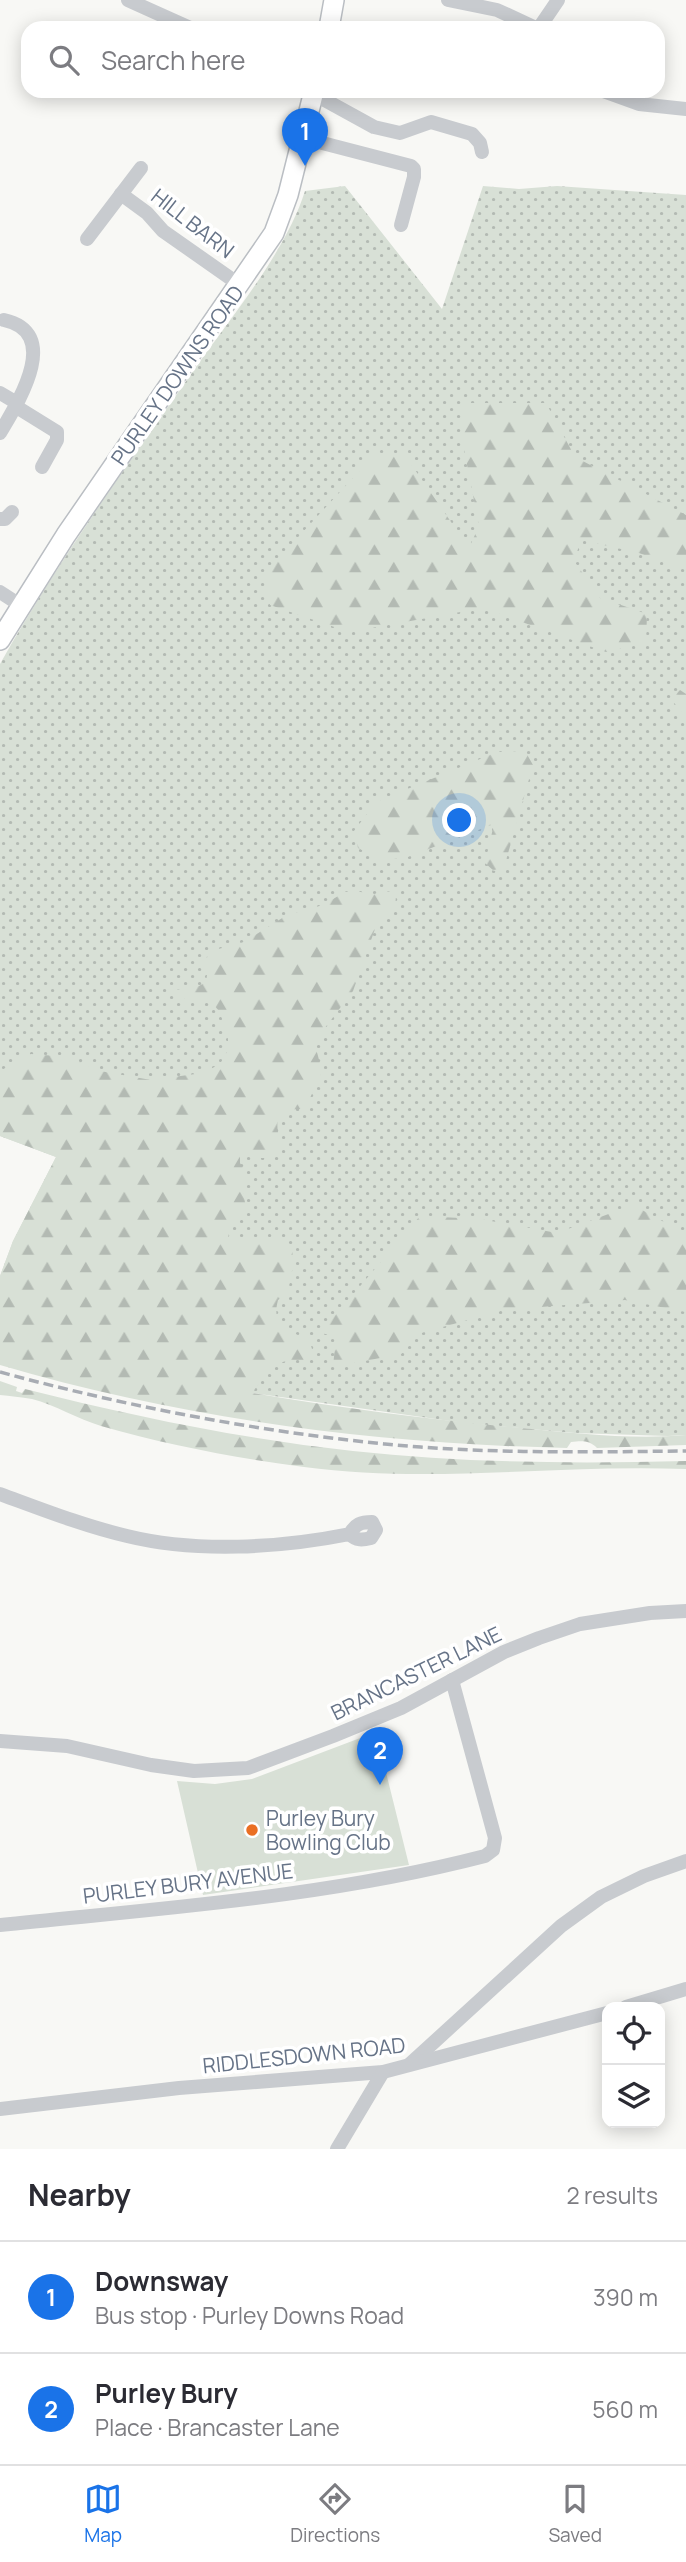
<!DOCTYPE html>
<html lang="en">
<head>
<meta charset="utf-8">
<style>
	body { margin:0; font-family:Manrope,sans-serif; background:#f7f7f7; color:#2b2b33 }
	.controls { position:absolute; right:21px; bottom:21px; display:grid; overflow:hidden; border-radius:14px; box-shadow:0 4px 18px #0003 }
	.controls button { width:63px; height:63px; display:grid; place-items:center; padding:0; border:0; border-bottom:2px solid #e1e1e2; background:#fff; color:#2b2b33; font:35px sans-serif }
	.you { position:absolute; left:460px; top:821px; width:24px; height:24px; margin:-18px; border:5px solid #fff; border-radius:50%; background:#1a73e8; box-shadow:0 0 0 10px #1a73e833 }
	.badge { display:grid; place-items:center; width:46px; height:46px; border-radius:50%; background:#1a73e8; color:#fff; font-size:23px; font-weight:700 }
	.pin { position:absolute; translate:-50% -58px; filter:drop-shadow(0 2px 4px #0008) }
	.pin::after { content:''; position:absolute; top:37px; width:24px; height:21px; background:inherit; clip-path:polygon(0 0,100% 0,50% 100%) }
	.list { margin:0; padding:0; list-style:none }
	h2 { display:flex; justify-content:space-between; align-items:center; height:91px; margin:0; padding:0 28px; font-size:30px }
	h2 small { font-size:23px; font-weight:400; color:#7c7c81 }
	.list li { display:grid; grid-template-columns:46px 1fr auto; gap:21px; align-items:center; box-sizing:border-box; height:112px; padding:0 28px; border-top:2px solid #e1e1e2 }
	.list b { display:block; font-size:26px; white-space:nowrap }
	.list p { margin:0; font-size:23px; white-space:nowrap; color:#7c7c81 }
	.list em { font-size:23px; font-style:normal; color:#7c7c81 }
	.icon { flex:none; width:38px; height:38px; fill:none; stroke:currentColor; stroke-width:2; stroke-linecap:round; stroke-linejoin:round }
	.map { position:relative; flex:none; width:686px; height:2149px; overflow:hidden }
	.search { position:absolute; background:#fff; box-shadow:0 4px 18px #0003; left:21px; right:21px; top:21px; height:77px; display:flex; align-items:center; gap:18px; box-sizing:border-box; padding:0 24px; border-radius:21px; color:#7c7c81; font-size:26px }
	.sheet { height:315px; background:#fff }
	nav { display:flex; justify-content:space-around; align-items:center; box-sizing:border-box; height:98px; border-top:2px solid #e1e1e2; background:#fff; font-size:19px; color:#7c7c81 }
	nav a { display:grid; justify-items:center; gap:4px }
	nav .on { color:#1a73e8 }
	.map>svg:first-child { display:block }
	.grass { fill:url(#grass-dots) }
	.forest { fill:url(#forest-firs) }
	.garden { fill:#d8e0d6 }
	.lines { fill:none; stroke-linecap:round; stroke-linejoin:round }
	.secondary-casing { stroke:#babec3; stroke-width:22 }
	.street { stroke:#c8cbcf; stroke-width:14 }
	.secondary { stroke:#fff; stroke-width:19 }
	.rail { stroke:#a8acb3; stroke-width:3.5; stroke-dasharray:10 5; stroke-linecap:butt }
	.poi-dot { fill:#ea6f23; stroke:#fff; stroke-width:2.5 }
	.labels { text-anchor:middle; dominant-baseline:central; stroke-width:7; stroke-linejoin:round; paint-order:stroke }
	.street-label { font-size:21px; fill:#667387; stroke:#fff }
	.poi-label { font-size:21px; fill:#667387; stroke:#fff; text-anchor:start }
</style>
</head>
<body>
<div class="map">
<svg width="686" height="2149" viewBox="0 0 686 2149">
	<defs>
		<pattern id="grass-dots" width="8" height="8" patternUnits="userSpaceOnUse" patternTransform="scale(1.75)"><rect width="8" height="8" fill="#d8e0d6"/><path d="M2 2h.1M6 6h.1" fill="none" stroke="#b3bab3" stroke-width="1.8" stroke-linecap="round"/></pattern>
		<pattern id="forest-firs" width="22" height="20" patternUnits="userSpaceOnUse" patternTransform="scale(1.75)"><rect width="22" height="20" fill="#d8e0d6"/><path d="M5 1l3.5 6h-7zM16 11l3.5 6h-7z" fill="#b3bab3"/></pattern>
	</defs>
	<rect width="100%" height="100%" fill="#f8f8f5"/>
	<!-- grass -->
	<path class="grass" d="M345,186L442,309L483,186L519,189L557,186L686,195V1435L668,1436L575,1433L464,1423L252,1393L0,1276L13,1241L56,1157L0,1136V664C58,561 128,464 196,367C233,315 286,251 305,191Z"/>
	<!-- forest -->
	<g class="forest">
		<path d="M464,403H546L575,457L686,515V570L639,553L581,540L574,561L603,602L621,605L647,614L646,643L606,652L483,608L349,632L270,605L264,574L375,454H404L469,548L479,526L461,434Z"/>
		<path d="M680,690L686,694V718L671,699Z"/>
		<path d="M525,751L533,765L505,864L494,871L485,863L494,824L405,858L381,860L358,848L354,831L376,802L497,752Z"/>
		<path d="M354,891L374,894L392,891L396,895L395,909L375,929L353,991L318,1037L316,1048L322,1072C318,1079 309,1103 305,1106C300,1111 295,1108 290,1110C270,1117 280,1132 279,1147L268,1158H260L248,1151L240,1157V1163L247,1176L243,1189L246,1209L230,1228L228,1238L232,1241L278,1240L290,1244C297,1261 290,1276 288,1293L278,1300C271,1327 287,1331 309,1339L312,1349L307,1360C273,1359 272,1366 252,1393C341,1408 432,1420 521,1428C575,1433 632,1440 686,1435V1445L597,1448C589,1440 582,1441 571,1442L567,1448C375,1444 184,1419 0,1365V1276L13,1241L56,1157L0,1136V1071L31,1054L68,1057L100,1071L151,1080L203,1073L220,1064L228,1050V1039L220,1012L211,1002L177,998L173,993L175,990L199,986L206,982L207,975L203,962L211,951L244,942L287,915L323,905L345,892Z"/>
		<path d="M633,1205L686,1234V1312L625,1300L504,1310L421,1333L401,1354L333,1367L336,1336L320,1333L420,1216L480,1219L557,1233Z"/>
		<path d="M0,1381L17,1387L16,1391L22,1393L25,1389C132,1416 242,1439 353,1451C464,1463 575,1464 686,1461V1469C558,1464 431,1484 304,1467C236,1458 167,1445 101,1426C78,1419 55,1405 32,1399C21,1397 10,1396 0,1395Z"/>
	</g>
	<!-- garden -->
	<path class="garden" d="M376,1732L409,1865L203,1895L177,1781L215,1784L252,1779Z"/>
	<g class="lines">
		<defs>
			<g id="secondary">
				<path d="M329,28L334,0"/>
				<path d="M0,640L66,535L274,233L288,195L314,91"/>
			</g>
		</defs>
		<!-- secondary casing -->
		<use href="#secondary" class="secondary-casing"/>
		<!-- street -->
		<g class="street">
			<path d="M128,0L190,28"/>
			<path d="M448,0L497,10L536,28"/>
			<path d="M539,28L558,0"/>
			<path d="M603,91L639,104L686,109"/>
			<path d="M314,94L374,127L400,133L431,122L472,134L480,143L482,152"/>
			<path d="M303,138L411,166L414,169V177L401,225"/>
			<path d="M121,194L147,213L163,231L240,285"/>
			<path d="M87,239L141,168"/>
			<path d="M0,393L17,403"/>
			<path d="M15,406L57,432V440L42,467"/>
			<path d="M0,433C17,404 63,333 4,320"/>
			<path d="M0,519H5L12,512"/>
			<path d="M0,592L20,605"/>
			<path d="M0,1494C41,1509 84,1526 127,1536C196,1553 280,1548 350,1534C356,1541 363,1540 371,1538L376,1530L372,1522C361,1522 355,1524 350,1534"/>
			<path d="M0,1741L67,1746L151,1765L194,1771L248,1768L333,1736L401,1708L504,1652L539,1638L580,1624L650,1613L686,1611"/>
			<path d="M0,1925C162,1908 327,1897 485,1856L493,1850L495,1838L452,1680"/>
			<path d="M626,2007L686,1989"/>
			<path d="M410,2064L561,1926L601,1897L644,1876L686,1861"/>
			<path d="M0,2109L179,2088L383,2072L607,2013"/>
			<path d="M337,2149L383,2072"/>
		</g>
		<!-- secondary -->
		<use href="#secondary" class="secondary"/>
		<!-- rail -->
		<path class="rail" d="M0,1372C125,1406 255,1431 385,1444C485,1454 586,1452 686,1451"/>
	</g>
	<!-- markers -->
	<circle class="poi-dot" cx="252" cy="1830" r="7"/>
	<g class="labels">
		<!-- street labels -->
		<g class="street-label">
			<text transform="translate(193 223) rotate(38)">HILL BARN</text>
			<text transform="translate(177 375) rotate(-55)">PURLEY DOWNS ROAD</text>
			<text transform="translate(416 1673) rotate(-26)">BRANCASTER LANE</text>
			<text transform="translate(188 1883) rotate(-7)">PURLEY BURY AVENUE</text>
			<text transform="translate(304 2055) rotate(-6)">RIDDLESDOWN ROAD</text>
		</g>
		<!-- poi labels -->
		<g class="poi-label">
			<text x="266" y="1818">Purley Bury<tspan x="266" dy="24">Bowling Club</tspan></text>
		</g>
	</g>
</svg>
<div class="controls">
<button><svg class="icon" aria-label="locate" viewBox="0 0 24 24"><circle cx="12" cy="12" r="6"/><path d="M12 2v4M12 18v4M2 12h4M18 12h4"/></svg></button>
<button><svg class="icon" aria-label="layers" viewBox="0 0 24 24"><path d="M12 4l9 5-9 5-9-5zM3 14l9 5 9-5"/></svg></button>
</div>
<div class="you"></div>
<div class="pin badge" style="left:305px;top:166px">1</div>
<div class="pin badge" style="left:380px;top:1785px">2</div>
<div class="search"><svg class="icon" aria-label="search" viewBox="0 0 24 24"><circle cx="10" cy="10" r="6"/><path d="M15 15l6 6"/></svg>Search here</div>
</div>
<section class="sheet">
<h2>Nearby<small>2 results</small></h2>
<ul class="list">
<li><span class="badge">1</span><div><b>Downsway</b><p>Bus stop · Purley Downs Road</p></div><em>390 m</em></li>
<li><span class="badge">2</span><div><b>Purley Bury</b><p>Place · Brancaster Lane</p></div><em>560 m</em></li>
</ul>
</section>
<nav>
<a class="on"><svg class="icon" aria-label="map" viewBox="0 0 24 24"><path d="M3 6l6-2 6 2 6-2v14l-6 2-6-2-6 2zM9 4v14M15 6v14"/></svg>Map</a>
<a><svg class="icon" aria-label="directions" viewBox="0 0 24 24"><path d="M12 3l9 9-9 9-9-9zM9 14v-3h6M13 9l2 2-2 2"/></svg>Directions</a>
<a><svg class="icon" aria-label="saved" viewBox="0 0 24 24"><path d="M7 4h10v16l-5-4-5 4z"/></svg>Saved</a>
</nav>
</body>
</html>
